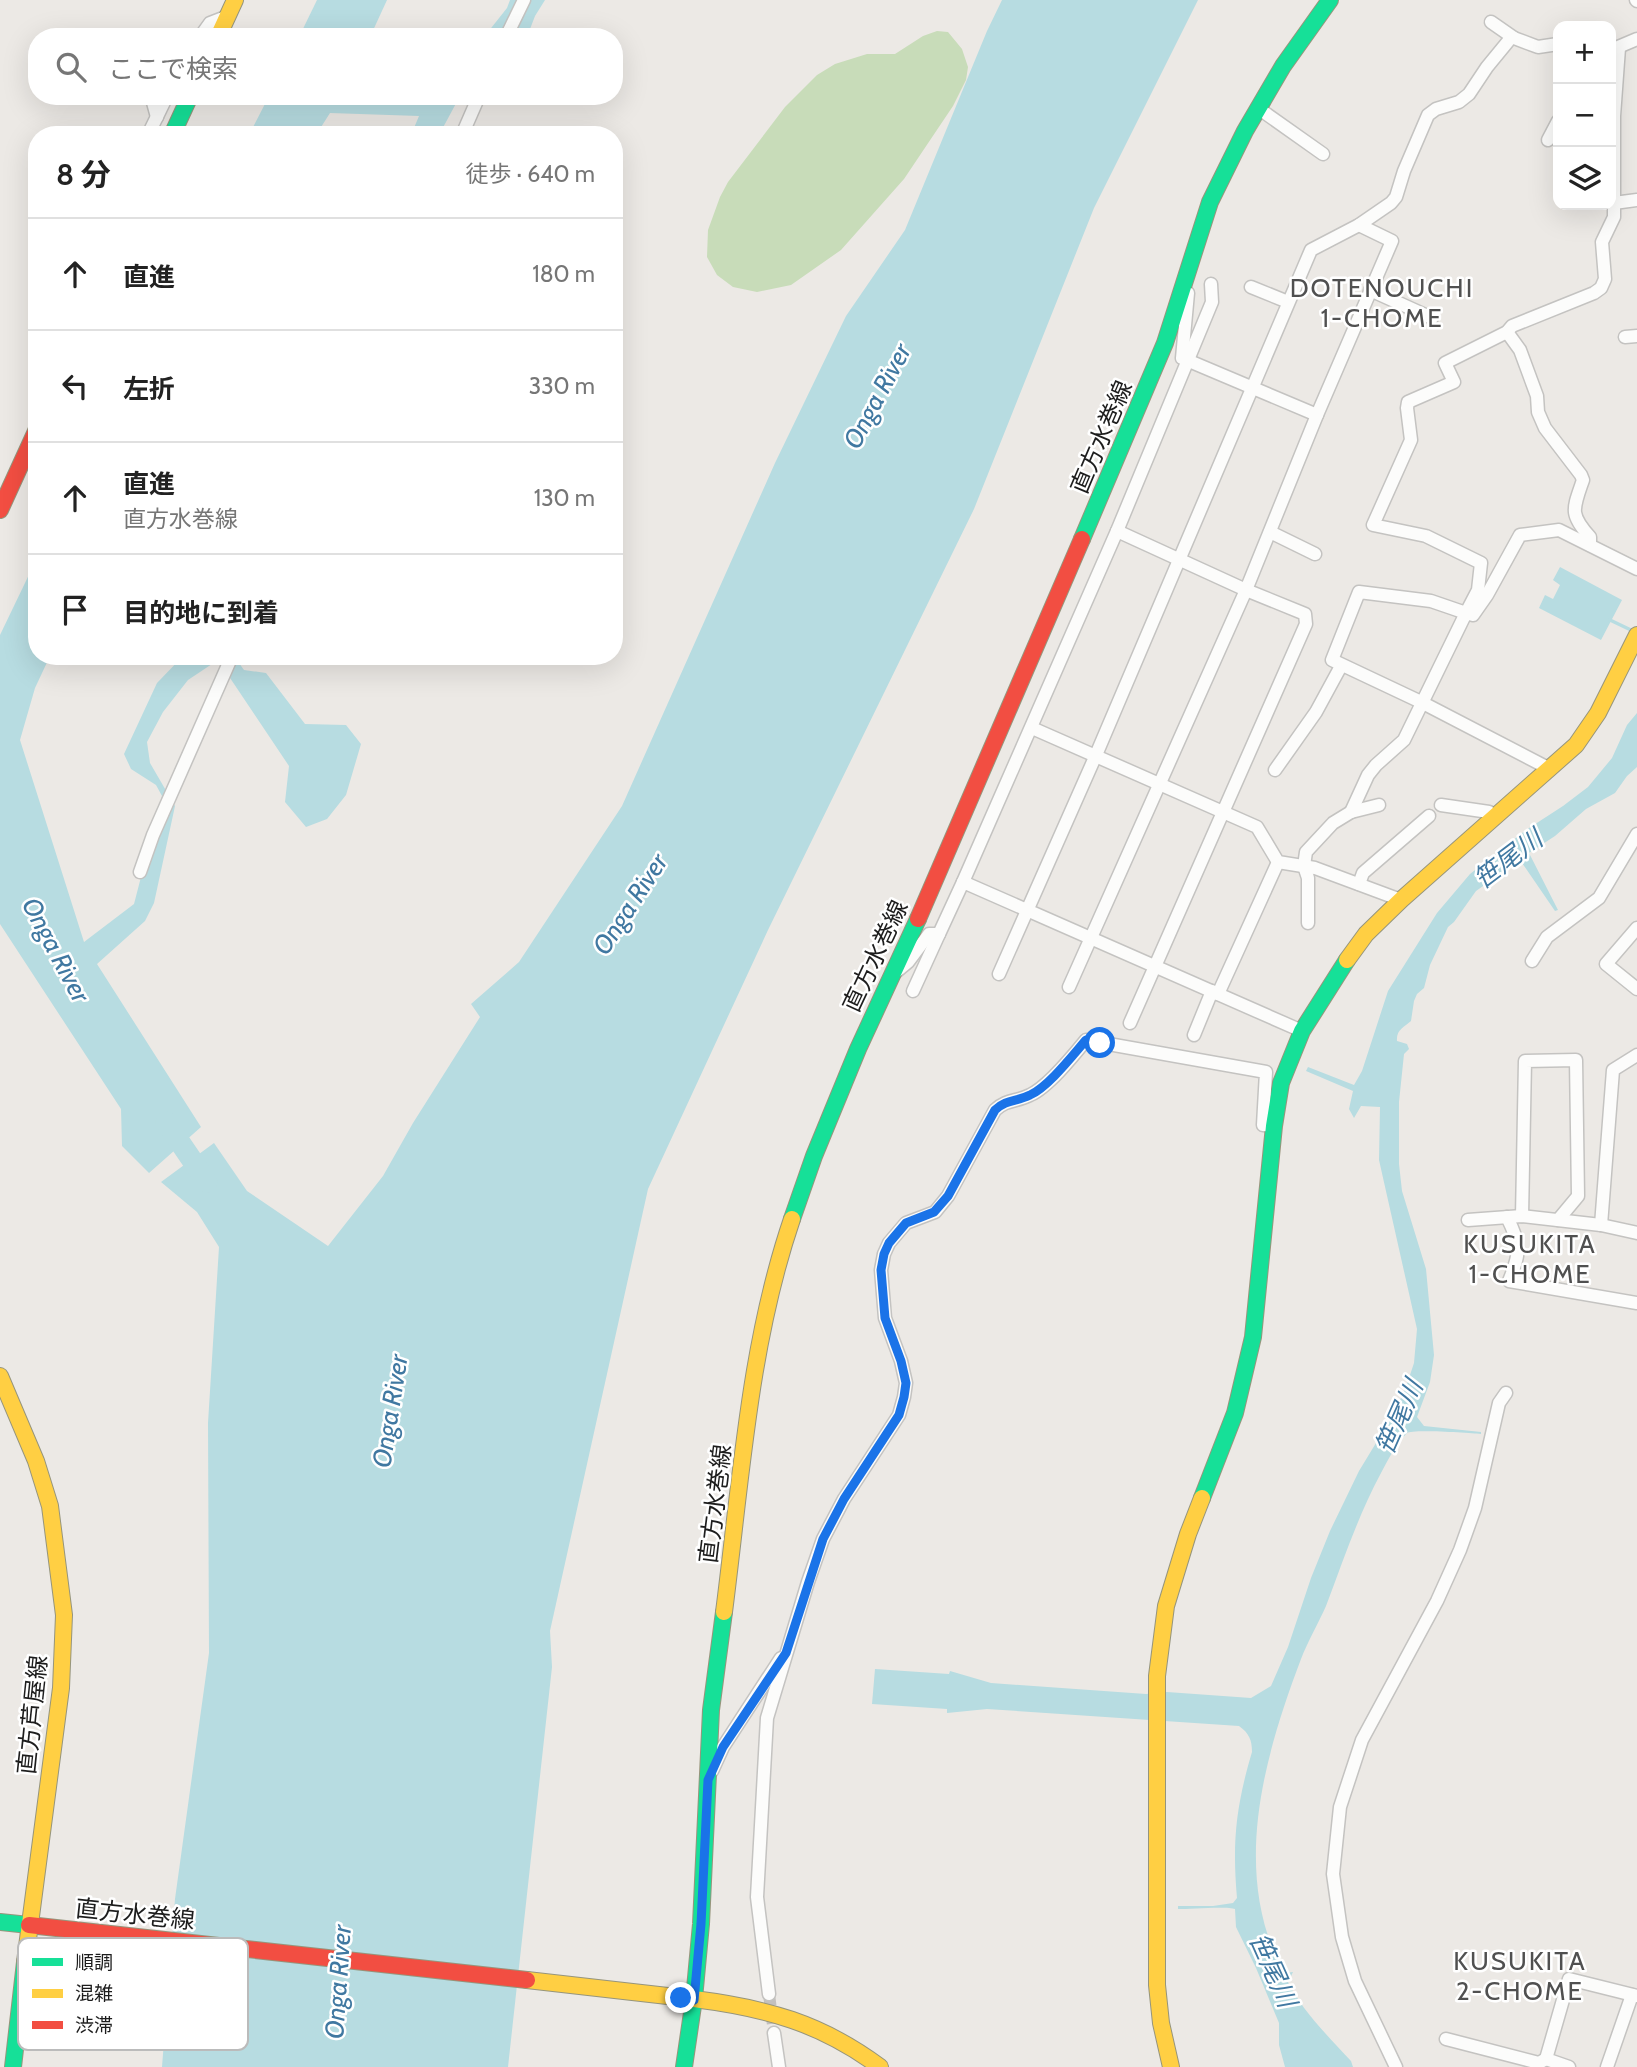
<!DOCTYPE html>
<html lang="ja">
<head>
<meta charset="utf-8">
<style>
	body { margin:0; font-family:Cabin,"Noto Sans JP",sans-serif; background:#f2f2f2; color:#222 }
	.controls { position:absolute; right:21px; top:21px; display:grid; overflow:hidden; border-radius:14px; box-shadow:0 7px 28px #0002 }
	.controls button { width:63px; height:63px; display:grid; place-items:center; padding:0; border:0; border-bottom:2px solid #e0e0e0; background:#fff; color:#222; font:35px sans-serif }
	.stop { position:absolute; width:21px; height:21px; margin:-16px; border:5px solid #1a73e8; border-radius:50%; background:#fff }
	.stop.end { background:#1a73e8; border-color:#fff; box-shadow:0 2px 7px #0008 }
	.list { margin:0; padding:0; list-style:none }
	h2 { display:flex; justify-content:space-between; align-items:center; height:91px; margin:0; padding:0 28px; font-size:30px }
	h2 small { font-size:23px; font-weight:400; color:#767676 }
	.list li { display:grid; grid-template-columns:46px 1fr auto; gap:21px; align-items:center; box-sizing:border-box; height:112px; padding:0 28px; border-top:2px solid #e0e0e0 }
	.list b { display:block; font-size:26px; white-space:nowrap }
	.list p { margin:0; font-size:23px; white-space:nowrap; color:#767676 }
	.list em { font-size:23px; font-style:normal; color:#767676 }
	.icon { flex:none; width:38px; height:38px; fill:none; stroke:currentColor; stroke-width:2; stroke-linecap:round; stroke-linejoin:round }
	.map { position:relative; flex:none; width:1637px; height:2067px; overflow:hidden }
	.search { position:absolute; background:#fff; box-shadow:0 7px 28px #0002; left:28px; top:28px; width:595px; height:77px; display:flex; align-items:center; gap:18px; box-sizing:border-box; padding:0 24px; border-radius:28px; color:#767676; font-size:26px }
	.panel { position:absolute; background:#fff; box-shadow:0 7px 28px #0002; left:28px; top:126px; width:595px; height:539px; border-radius:28px }
	.map>svg:first-child { display:block }
	.forest { fill:#c8dcb9 }
	.water { fill:#b7dce1 }
	.lines { fill:none; stroke-linecap:round; stroke-linejoin:round }
	.stream { stroke:#b7dce1; stroke-width:3.5 }
	.river { stroke:#b7dce1; stroke-width:21 }
	.street-tunnel { stroke:#c3c0bd; stroke-width:12; stroke-dasharray:12 6; stroke-linecap:butt }
	.street-casing { stroke:#c4c3c1; stroke-width:15 }
	.fast-casing { stroke:#96957c; stroke-width:18 }
	.slow-casing { stroke:#96957c; stroke-width:18 }
	.jam-casing { stroke:#96957c; stroke-width:18 }
	.street { stroke:#fcfcfb; stroke-width:12 }
	.fast { stroke:#16e098; stroke-width:16 }
	.slow { stroke:#ffcf43; stroke-width:16 }
	.jam { stroke:#f24e42; stroke-width:16 }
	.route { stroke:#1a73e8; stroke-width:9 }
	.labels { text-anchor:middle; dominant-baseline:central; stroke-width:5; stroke-linejoin:round; paint-order:stroke }
	.street-label { font-size:24px; fill:#1d1d1d; stroke:#fff }
	.neighbourhood-label { font-size:26px; letter-spacing:2px; fill:#505050; stroke:#fff }
	.water-label { font-size:26px; font-style:italic; fill:#4078a1; stroke:#fff }
	.key { fill:#fff; stroke:#bbb; stroke-width:2 }
	.key-label { font-size:19px; fill:#1d1d1d }
</style>
</head>
<body>
<div class="map">
<svg width="1637" height="2067" viewBox="0 0 1637 2067">
	<rect width="100%" height="100%" fill="#ece9e5"/>
	<!-- forest -->
	<path class="forest" d="M937,31L948,32L962,49L968,67L966,80L953,106L904,179L841,250L791,285L757,292L733,287L717,275L707,257L708,230L720,197L728,182L785,107L817,75L835,64L867,54H895L923,36Z"/>
	<!-- water -->
	<g class="water">
		<path d="M317,0H387L370,37H299Z"/>
		<path d="M510,0H545L535,16L527,37H484L507,8Z"/>
		<path d="M1002,0H1198L1094,208L974,509L768,930L648,1189L550,1631L552,1667L508,2067H162L175,1899L209,1653L208,1423L219,1247L197,1212L161,1182L214,1143L247,1191L328,1246L383,1176L413,1123L480,1017L471,1004L519,962L622,806L775,463L846,316L905,230L987,31Z"/>
		<path d="M269,96H460L439,135H411L419,116L330,113L316,135H249Z"/>
		<path d="M37,558V656H50L35,688L20,740L84,942L134,904L162,796L156,785L131,769L124,754L157,683L183,656H234L244,670L266,673L305,724L346,725L361,744L346,795L327,819L306,827L285,802L289,766L218,660L188,680L163,712L147,742L150,763L175,806L154,903L145,921L97,964L201,1127L149,1173L122,1146L121,1109L0,924V635Z"/>
		<path d="M1560,567L1622,600L1601,640L1539,608L1545,595L1553,599L1560,585L1553,580Z"/>
		<path d="M1637,713V767L1627,776L1615,793L1586,809L1555,836L1529,853L1558,910L1555,911L1520,860L1476,891L1454,922L1448,927L1430,965L1424,988L1417,994L1414,1001L1411,1021C1404,1027 1396,1030 1397,1041L1407,1044L1409,1049L1404,1054L1399,1102V1164L1402,1191L1426,1269L1434,1355L1430,1382L1417,1417L1424,1426L1481,1432V1434C1470,1433 1412,1429 1407,1433C1396,1444 1388,1460 1381,1473C1358,1516 1343,1561 1326,1606C1318,1624 1308,1641 1301,1659C1264,1757 1230,1873 1284,1973L1293,1972L1291,1976L1286,1978C1301,2010 1328,2036 1351,2061L1353,2067H1285L1279,2045V2023L1256,1968L1236,1927L1235,1909C1228,1906 1189,1909 1178,1909V1906H1213L1233,1903L1237,1898C1232,1842 1236,1806 1252,1752C1252,1740 1249,1733 1239,1726L987,1709L947,1713V1709L872,1704L875,1669L949,1674L950,1671L991,1683L1146,1694L1167,1692L1251,1698L1271,1686L1288,1647L1311,1578L1330,1531L1359,1471L1393,1415L1406,1387L1414,1363L1417,1329L1379,1160L1380,1107L1361,1106L1354,1118L1349,1109L1353,1091L1306,1071L1308,1067L1354,1085L1362,1071L1388,991L1437,913L1470,874L1526,830L1563,806L1588,787L1612,758L1627,725Z"/>
	</g>
	<g class="lines">
		<!-- stream -->
		<path class="stream" d="M1610,620L1633,631"/>
		<!-- river -->
		<path class="river" d="M166,1122L207,1182"/>
		<!-- street-tunnel -->
		<path class="street-tunnel" d="M769,1994L774,2033"/>
		<defs>
			<g id="street">
				<path d="M1636,0L1637,1"/>
				<path d="M1491,22L1514,38"/>
				<path d="M200,37L210,23L228,16"/>
				<path d="M506,37L524,0"/>
				<path d="M1611,50L1637,39"/>
				<path d="M154,96L152,99L157,117"/>
				<path d="M1258,108L1323,154"/>
				<path d="M148,135L167,96"/>
				<path d="M462,135L479,96"/>
				<path d="M1548,140L1558,121"/>
				<path d="M1614,203L1637,200"/>
				<path d="M1251,287L1288,302"/>
				<path d="M1370,290L1432,318"/>
				<path d="M1188,293L1182,358L1317,415"/>
				<path d="M1507,332L1520,350L1537,396L1538,412L1545,428L1581,475L1583,480C1573,509 1569,514 1590,537V545"/>
				<path d="M1625,337L1637,336"/>
				<path d="M1117,531L1246,590L1305,614L1306,624L1130,1023"/>
				<path d="M1270,532L1315,554"/>
				<path d="M1032,728L1257,827L1278,862L1315,868L1401,900"/>
				<path d="M1550,769L1421,702L1332,660L1359,592L1431,601L1466,613L1478,590L1481,563L1426,536L1373,525L1411,440L1407,408L1408,402L1454,382L1445,363L1507,332L1512,326L1594,293L1601,288L1605,279L1602,242L1614,217V116L1619,48"/>
				<path d="M1275,770L1316,712L1341,666"/>
				<path d="M1441,805L1489,812L1494,818"/>
				<path d="M1351,812L1368,775L1376,765L1404,740L1466,613L1473,615L1487,595L1520,535L1559,530L1637,569"/>
				<path d="M140,872L153,835L232,656"/>
				<path d="M963,882L1302,1031"/>
				<path d="M1359,884L1363,873L1429,816"/>
				<path d="M1308,923V878L1304,866L1306,852L1333,823L1351,812L1379,805"/>
				<path d="M1637,928L1606,964L1637,989"/>
				<path d="M1532,961L1547,937L1599,898L1637,834"/>
				<path d="M896,972L908,962L929,934H939L963,882L1117,531L1212,302L1211,284"/>
				<path d="M999,974L1096,755L1311,250L1359,225L1391,203L1396,197L1404,171L1428,115L1436,109L1459,102L1469,94L1487,67L1510,39L1514,38L1538,47L1558,44"/>
				<path d="M1069,987L1246,590L1317,415L1392,241L1359,225"/>
				<path d="M913,991L939,934"/>
				<path d="M1218,994L1278,862"/>
				<path d="M1194,1035L1212,991"/>
				<path d="M1522,1216L1525,1061L1576,1060L1578,1196L1558,1220"/>
				<path d="M1507,1217C1521,1245 1521,1252 1509,1281L1637,1303"/>
				<path d="M1468,1220L1522,1216L1601,1225L1637,1233"/>
				<path d="M1601,1225L1613,1070L1637,1055"/>
				<path d="M712,1771L723,1747L781,1658"/>
				<path d="M769,1994L757,1897L767,1718L808,1582L823,1539L844,1499L899,1415L904,1397L906,1383L901,1361L885,1318L881,1270L884,1254L889,1243L906,1223L935,1212L948,1196L995,1110C1007,1099 1016,1102 1030,1095C1048,1087 1073,1056 1086,1040L1266,1072L1263,1125L1274,1126"/>
				<path d="M774,2033L779,2067"/>
				<path d="M1446,2039L1539,2063L1546,2059"/>
				<path d="M1396,2067L1355,1981L1342,1937L1333,1874L1340,1807L1362,1740L1437,1601L1460,1550L1475,1508L1499,1403L1506,1393"/>
				<path d="M1569,2067L1546,2059L1569,1979L1637,1996"/>
				<path d="M1607,2067L1632,1995"/>
			</g>
			<g id="fast">
				<path d="M172,135L190,96"/>
				<path d="M1082,539L1165,343L1210,202L1245,131L1283,66L1330,0"/>
				<path d="M792,1219L814,1156L858,1049L918,919"/>
				<path d="M1202,1498L1235,1413L1253,1337L1274,1126L1281,1083L1302,1031L1347,960"/>
				<path d="M0,1922L29,1925"/>
				<path d="M13,2067L25,1962"/>
				<path d="M684,2067L694,1999L701,1924L711,1710L724,1612"/>
			</g>
			<g id="slow">
				<path d="M218,37L235,0"/>
				<path d="M1347,960L1366,934L1401,900L1576,745L1598,713L1637,635"/>
				<path d="M0,1376L36,1461L50,1506L64,1615L61,1688L25,1962"/>
				<path d="M724,1612C741,1481 749,1345 792,1219"/>
				<path d="M527,1980L694,1999"/>
				<path d="M694,1999C766,2008 821,2023 880,2067"/>
				<path d="M1171,2067L1161,2023L1157,1985V1676L1166,1606L1188,1534L1202,1498"/>
			</g>
			<g id="jam">
				<path d="M0,510L37,429"/>
				<path d="M918,919L1082,539"/>
				<path d="M29,1925L527,1980"/>
			</g>
		</defs>
		<!-- street casing -->
		<use href="#street" class="street-casing"/>
		<!-- fast casing -->
		<use href="#fast" class="fast-casing"/>
		<!-- slow casing -->
		<use href="#slow" class="slow-casing"/>
		<!-- jam casing -->
		<use href="#jam" class="jam-casing"/>
		<!-- street -->
		<use href="#street" class="street"/>
		<!-- fast -->
		<use href="#fast" class="fast"/>
		<!-- slow -->
		<use href="#slow" class="slow"/>
		<!-- jam -->
		<use href="#jam" class="jam"/>
	</g>
	<g class="lines">
		<!-- route -->
		<path class="route" d="M681,1998L694,2000L701,1924L708,1780L723,1747L786,1653L823,1539L844,1499L899,1415L904,1397L906,1383L901,1361L885,1318L881,1270L884,1254L889,1243L906,1223L934,1212L948,1196L995,1110C1007,1099 1016,1102 1030,1095C1048,1087 1072,1056 1086,1040L1100,1043"/>
	</g>
	<g class="labels">
		<!-- street labels -->
		<g class="street-label">
			<text transform="translate(1101 437) rotate(-67)">直方水巻線</text>
			<text transform="translate(875 956) rotate(-65)">直方水巻線</text>
			<text transform="translate(715 1504) rotate(-83)">直方水巻線</text>
			<text transform="translate(32 1715) rotate(-84)">直方芦屋線</text>
			<text transform="translate(135 1914) rotate(6)">直方水巻線</text>
		</g>
		<!-- neighbourhood labels -->
		<g class="neighbourhood-label">
			<text x="1382" y="288">DOTENOUCHI<tspan x="1382" dy="30">1-CHOME</tspan></text>
			<text x="1530" y="1244">KUSUKITA<tspan x="1530" dy="30">1-CHOME</tspan></text>
			<text x="1520" y="1961">KUSUKITA<tspan x="1520" dy="30">2-CHOME</tspan></text>
		</g>
		<!-- water labels -->
		<g class="water-label">
			<text transform="translate(877 396) rotate(-62)">Onga River</text>
			<text transform="translate(1508 859) rotate(-37)">笹尾川</text>
			<text transform="translate(630 904) rotate(-57)">Onga River</text>
			<text transform="translate(56 950) rotate(62)">Onga River</text>
			<text transform="translate(390 1411) rotate(-81)">Onga River</text>
			<text transform="translate(1399 1417) rotate(-66)">笹尾川</text>
			<text transform="translate(1273 1970) rotate(66)">笹尾川</text>
			<text transform="translate(338 1982) rotate(-86)">Onga River</text>
		</g>
	</g>
	<!-- legend -->
	<rect x="18" y="1938" width="230" height="112" rx="10" class="key"/>
	<rect x="32" y="1958" width="31" height="8" fill="#16e098"/>
	<rect x="32" y="1989" width="31" height="9" fill="#ffcf43"/>
	<rect x="32" y="2021" width="31" height="8" fill="#f24e42"/>
	<g class="key-label">
		<text x="75" y="1969">順調</text>
		<text x="75" y="2000">混雑</text>
		<text x="75" y="2032">渋滞</text>
	</g>
</svg>
<div class="controls">
<button>+</button>
<button>−</button>
<button><svg class="icon" aria-label="layers" viewBox="0 0 24 24"><path d="M12 4l9 5-9 5-9-5zM3 14l9 5 9-5"/></svg></button>
</div>
<div class="stop" style="left:1100px;top:1043px"></div>
<div class="stop end" style="left:681px;top:1998px"></div>
<div class="search"><svg class="icon" aria-label="search" viewBox="0 0 24 24"><circle cx="10" cy="10" r="6"/><path d="M15 15l6 6"/></svg>ここで検索</div>
<section class="panel">
<h2>8 分<small>徒歩 · 640 m</small></h2>
<ul class="list">
<li><svg class="icon" aria-label="ahead" viewBox="0 0 24 24"><path d="M12 20V5M6 11l6-6 6 6"/></svg><div><b>直進</b></div><em>180 m</em></li>
<li><svg class="icon" aria-label="left" viewBox="0 0 24 24"><path d="M17 20v-9H6M10 6l-5 5 5 5"/></svg><div><b>左折</b></div><em>330 m</em></li>
<li><svg class="icon" aria-label="ahead" viewBox="0 0 24 24"><path d="M12 20V5M6 11l6-6 6 6"/></svg><div><b>直進</b><p>直方水巻線</p></div><em>130 m</em></li>
<li><svg class="icon" aria-label="arrive" viewBox="0 0 24 24"><path d="M6 21V4h12l-3 4 3 4H6"/></svg><div><b>目的地に到着</b></div></li>
</ul>
</section>
</div>
</body>
</html>
